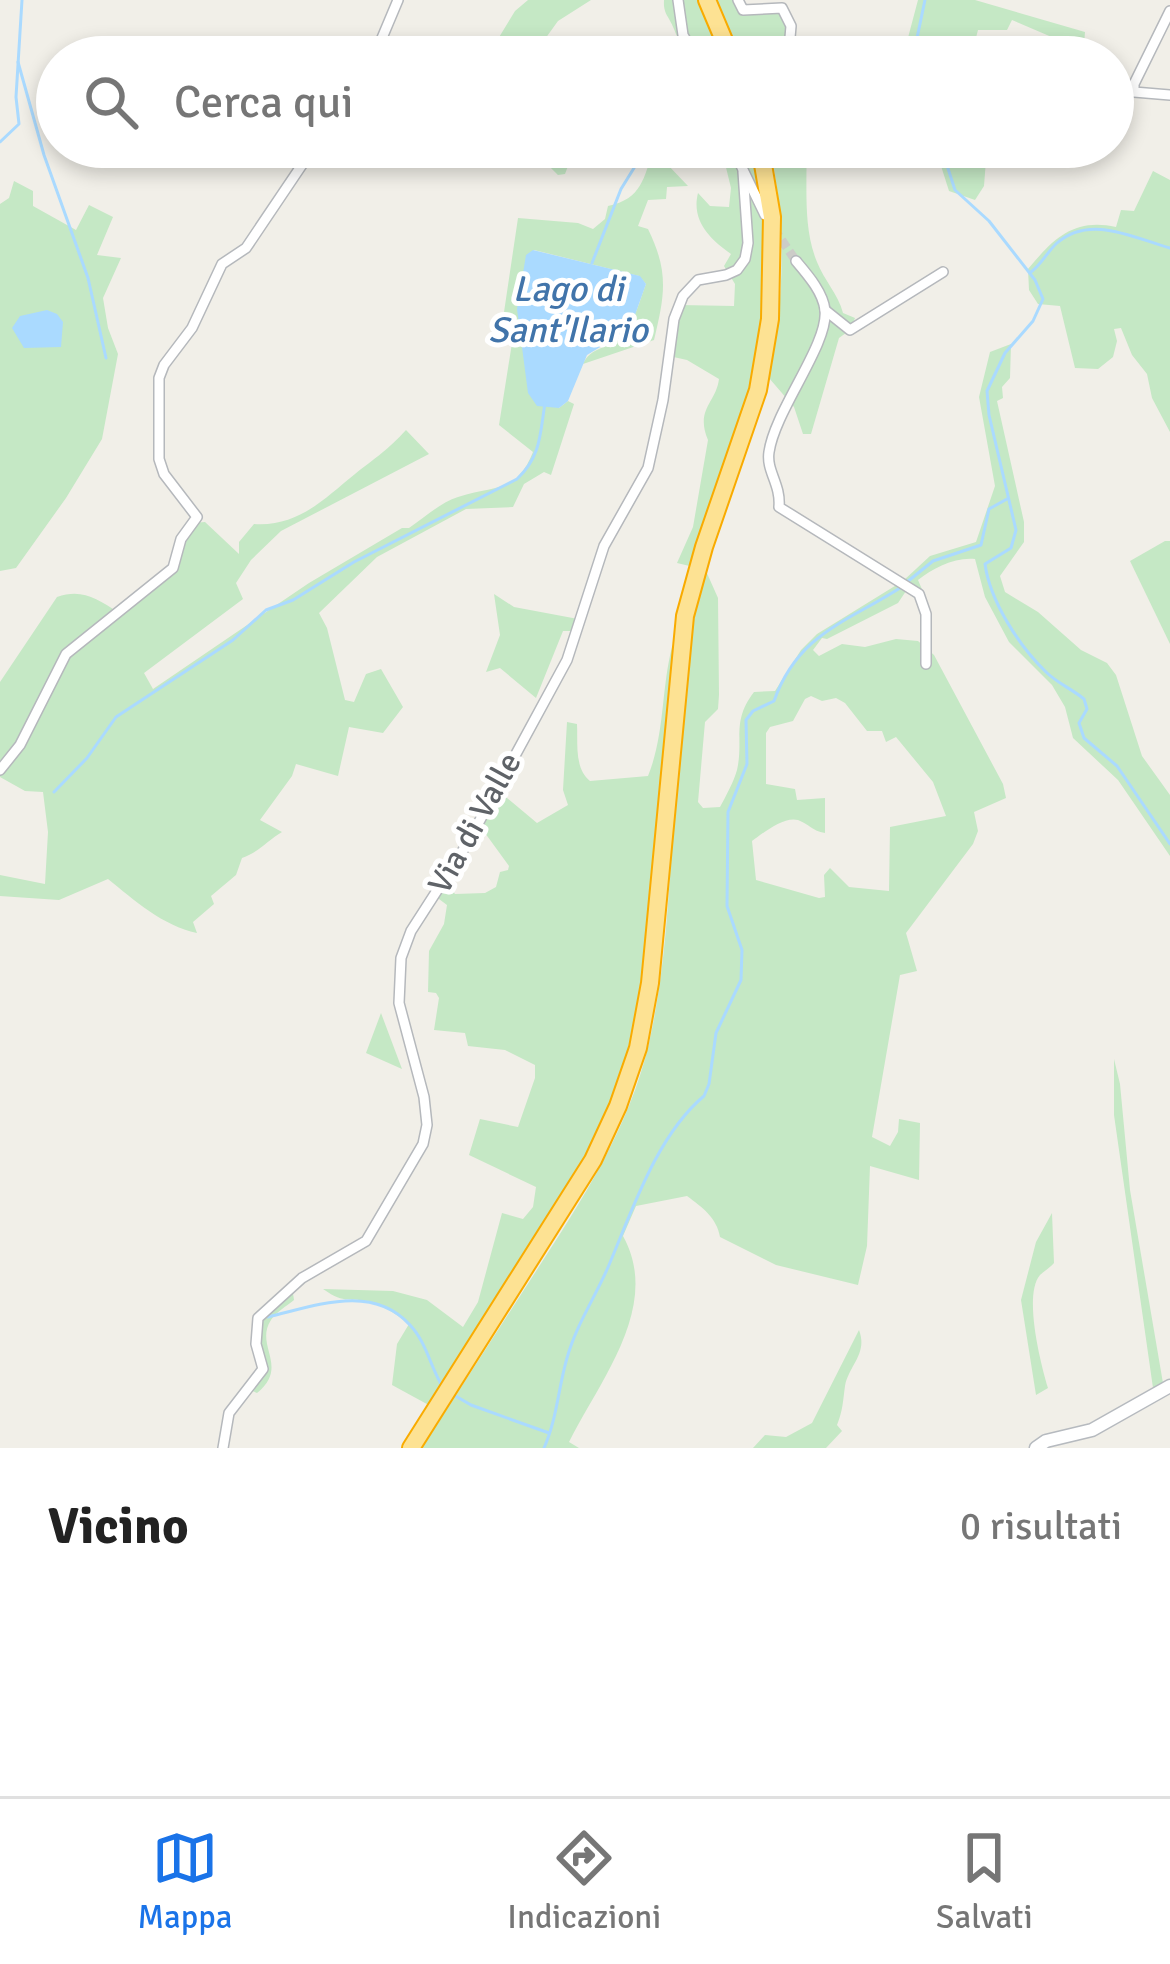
<!DOCTYPE html>
<html lang="it">
<head>
<meta charset="utf-8">
<style>
	body { margin:0; font-family:Signika,sans-serif; background:#f2f2f2; color:#222 }
	.list { margin:0; padding:0; list-style:none }
	h2 { display:flex; justify-content:space-between; align-items:center; height:156px; margin:0; padding:0 48px; font-size:51px }
	h2 small { font-size:39px; font-weight:400; color:#767676 }
	.icon { flex:none; width:66px; height:66px; fill:none; stroke:currentColor; stroke-width:2; stroke-linecap:round; stroke-linejoin:round }
	.map { position:relative; flex:none; width:1170px; height:1448px; overflow:hidden }
	.search { position:absolute; background:#fff; box-shadow:0 6px 18px #0003; left:36px; right:36px; top:36px; height:132px; display:flex; align-items:center; gap:30px; box-sizing:border-box; padding:0 42px; border-radius:66px; color:#767676; font-size:45px }
	.sheet { height:348px; background:#fff }
	nav { display:flex; justify-content:space-around; align-items:center; box-sizing:border-box; height:168px; border-top:3px solid #e0e0e0; background:#fff; font-size:33px; color:#767676 }
	nav a { display:grid; justify-items:center; gap:6px }
	nav .on { color:#1a73e8 }
	.map>svg:first-child { display:block }
	.green { fill:#c5e8c5; fill-rule:evenodd }
	.water { fill:#aadaff }
	.lines { fill:none; stroke-linecap:round; stroke-linejoin:round }
	.stream { stroke:#aadaff; stroke-width:3 }
	.street-tunnel { stroke:#ccccc8; stroke-width:9; stroke-dasharray:9 4.5; stroke-linecap:butt }
	.street-casing { stroke:#b5b8bc; stroke-width:12 }
	.secondary-casing { stroke:#b6babf; stroke-width:15 }
	.highway-casing { stroke:#f9ab00; stroke-width:20 }
	.street { stroke:#fff; stroke-width:9 }
	.secondary { stroke:#fff; stroke-width:12 }
	.highway { stroke:#fde293; stroke-width:16 }
	.labels { text-anchor:middle; dominant-baseline:central; stroke-width:10; stroke-linejoin:round; paint-order:stroke }
	.street-label { font-size:33px; fill:#5f6368; stroke:#fff }
	.water-label { font-size:36px; font-style:italic; fill:#4174aa; stroke:#fff }
</style>
</head>
<body>
<div class="map">
<svg width="1170" height="1448" viewBox="0 0 1170 1448">
	<rect width="100%" height="100%" fill="#f1efe8"/>
	<!-- green -->
	<g class="green">
		<path d="M528,0H591L558,21L532,57H487L515,11Z"/>
		<path d="M664,0H707L731,57C696,57 687,63 674,29C669,16 663,14 664,0Z"/>
		<path d="M717,0H738L744,9L782,8L791,26L789,57H741Z"/>
		<path d="M918,0H975L1085,32L1083,57H1072L1075,46L1071,41H1061L1012,20L1007,30H978L971,57H891L905,49Z"/>
		<path d="M519,147H561L571,158L565,174L558,175L547,164L513,153Z"/>
		<path d="M654,147H674L666,163L688,186L667,187L666,199L648,200L638,226L648,229C669,272 665,294 654,340L583,364C590,347 609,349 621,336C635,322 639,302 646,284L639,276L534,250L527,255C514,330 517,344 559,408L568,401L574,404L551,475L544,472L524,484L513,507L466,509L377,557L319,613L327,628L345,700L354,702L366,674L381,669L403,707L383,733L349,727L338,776L296,764L292,776L260,820L282,832C267,841 259,852 242,858L236,875L211,896L214,904L193,922L197,933C163,926 134,900 108,879L59,900L0,896V875L45,884L48,832L43,792L25,791L0,777V682L57,597C82,588 97,599 118,612L173,568L193,523L205,522L239,554V542L254,524C298,527 324,499 355,474C375,458 388,450 406,430L429,454L281,531L251,560L236,583L243,599L144,673L153,689L309,583L402,528H409C424,518 441,502 458,497C498,484 516,494 533,452L499,425L512,343L500,339L518,218L578,223L593,229L605,219L608,206C642,199 644,178 654,147Z"/>
		<path d="M721,147H760L770,319L698,568L677,563L693,527L708,440C695,409 716,403 719,379L687,360L669,356L680,305L734,306L735,284L724,266L731,254C710,239 691,221 698,193L710,206L729,207L731,188Z"/>
		<path d="M770,147H806C808,183 802,226 817,262C824,280 838,294 843,313L855,318L850,330L839,338L811,434H803L794,407L769,378C785,301 786,225 770,147Z"/>
		<path d="M935,147H987L984,186L975,200L949,191Z"/>
		<path d="M1153,171L1170,180V432L1152,398L1147,374L1132,355L1121,328L1114,329L1117,341L1113,357L1098,369L1075,368L1060,306L1038,304L1029,290L1028,269C1054,238 1074,218 1116,227L1121,210L1134,211Z"/>
		<path d="M14,181L33,191V206L76,230L89,205L113,217L97,255L121,258L103,298L108,328L118,354L102,439L66,498L16,568L0,571V204L9,198Z"/>
		<path d="M1011,344L1010,378L1002,387L1003,398L997,401L1024,522V542L1000,576L1005,592L1038,612L1081,650L1107,663L1116,675L1142,756L1170,795V856L1118,780L1073,738L1065,707L1052,685L1009,642L985,597L975,559C955,557 933,568 918,580L924,594L917,600L906,591L898,603L827,639L822,638L813,650L819,656L842,644L865,647L896,639L918,641L934,655L1003,784L1006,798L974,812L978,831L973,844L906,933L917,971L900,975L872,1137L890,1146L898,1132L899,1119L920,1123L919,1180L870,1166L867,1246L858,1285L776,1265L720,1237C717,1218 702,1207 687,1196L636,1206L623,1236C662,1306 600,1380 569,1442L579,1448H422C458,1392 495,1335 531,1279C579,1205 629,1130 649,1043C684,888 661,724 706,571L718,598L719,695L718,709L705,722L698,802L703,808L720,807C726,796 734,781 737,770C744,739 731,722 754,692L775,691L801,650L817,634L903,581L930,556L976,542L995,486L979,397L990,352ZM811,696L822,701L836,698L845,703L867,731H882L886,742L896,737L933,782L946,816L890,827L889,891L849,887L830,868L824,875L825,897L819,898L756,880L752,841C763,833 784,816 798,820C809,824 812,831 825,833V798L797,800L795,789L766,784V733L770,727L793,721L805,699Z"/>
		<path d="M1165,541H1170V644L1130,561Z"/>
		<path d="M494,594L514,607L578,619L574,631H563L536,698L500,668L486,672L500,635Z"/>
		<path d="M681,644L653,958L610,1124L436,1409L392,1385L397,1344L409,1324C397,1315 387,1307 372,1303C348,1295 347,1306 323,1289L393,1291L427,1300L463,1327L478,1302L502,1213L523,1219L533,1207L536,1187L469,1155L480,1119L518,1127L535,1078V1065L505,1050L468,1046L465,1033L434,1030L439,998L436,993L428,992L429,951L444,924L447,905L435,896L445,880L455,894L485,893L496,887L500,872L508,870L509,866L477,822L495,788L537,823L568,805L563,790L567,722L577,724C578,743 574,768 590,781L648,776C665,734 661,690 672,647Z"/>
		<path d="M381,1013L402,1069L366,1053Z"/>
		<path d="M1114,1059L1120,1084L1130,1190L1164,1389L1154,1395L1114,1115Z"/>
		<path d="M1052,1213L1054,1263C1050,1268 1044,1271 1040,1275C1023,1295 1041,1365 1048,1388L1036,1395L1021,1300L1036,1242Z"/>
		<path d="M292,1287L294,1300C287,1306 276,1312 271,1320C254,1346 290,1366 257,1393L248,1389L260,1377L256,1322Z"/>
		<path d="M859,1330C868,1354 849,1365 845,1386C843,1400 843,1410 837,1425L842,1431L826,1448H753L765,1435L786,1437L812,1423Z"/>
	</g>
	<!-- water -->
	<g class="water">
		<path d="M533,250L640,276L646,284L630,329L587,355L568,401L559,408L537,406L528,393L517,309L526,255Z"/>
		<path d="M47,310L57,314L63,322L61,347L24,348L12,328L20,316Z"/>
	</g>
	<g class="lines">
		<!-- stream -->
		<g class="stream">
			<path d="M913,57L925,0"/>
			<path d="M18,62L44,155L88,278L106,358"/>
			<path d="M0,142L19,124L16,97L22,0"/>
			<path d="M941,147L955,190L989,221L1035,280L1043,299L1033,321L1005,353L987,391L989,415L1016,530L1011,548L985,564C990,601 1019,646 1046,672C1057,683 1072,689 1084,699L1087,709L1079,723L1084,738L1117,766L1170,844"/>
			<path d="M592,263L621,189L647,147"/>
			<path d="M1031,272C1042,264 1047,252 1057,243C1090,214 1134,238 1170,248"/>
			<path d="M907,582L933,561L981,545L989,509L1007,499"/>
			<path d="M54,792L87,758L116,717L233,640L266,610L293,600L354,562L517,479C541,457 540,434 545,403"/>
			<path d="M268,1317C315,1306 372,1283 410,1325C426,1342 430,1365 441,1384"/>
			<path d="M452,1394L471,1405L549,1433"/>
			<path d="M544,1448C557,1419 558,1389 567,1358C576,1325 596,1296 609,1265C632,1211 657,1135 704,1096L709,1084L716,1033L741,980L742,950L727,906L728,812L747,764L746,720L753,711L774,701C798,634 845,623 900,588"/>
		</g>
		<!-- street-tunnel -->
		<path class="street-tunnel" d="M774,229L796,261"/>
		<defs>
			<g id="street">
				<path d="M678,0L683,35L696,57"/>
				<path d="M738,0L743,10L782,8L791,26L789,49"/>
				<path d="M1170,11L1134,84V92L1170,95"/>
				<path d="M374,57L398,0"/>
				<path d="M732,147L765,215"/>
				<path d="M796,261C807,274 823,292 825,310C829,344 775,410 769,452C766,471 781,484 779,507L919,594L926,614V664"/>
				<path d="M825,310L850,330L943,272"/>
				<path d="M0,770L20,745L66,654L173,568L181,539L197,517L164,474L159,459V378L164,365L192,328L222,264L246,248L314,147"/>
				<path d="M223,1448L229,1413L263,1369L256,1344L258,1318L302,1278L366,1241L423,1144L427,1125L424,1097L399,1003L401,958L411,931L467,844L567,660L604,546L648,468L663,400L674,319L683,296L698,280L726,275L737,270L745,259L748,243L743,172"/>
			</g>
			<path id="secondary" d="M1036,1448L1046,1441L1092,1430L1170,1386"/>
			<g id="highway">
				<path d="M707,0L731,57"/>
				<path d="M411,1448L593,1160L618,1106L638,1048L650,983L685,616L704,547L758,390L770,319L772,217L760,147"/>
			</g>
		</defs>
		<!-- street casing -->
		<use href="#street" class="street-casing"/>
		<!-- secondary casing -->
		<use href="#secondary" class="secondary-casing"/>
		<!-- highway casing -->
		<use href="#highway" class="highway-casing"/>
		<!-- street -->
		<use href="#street" class="street"/>
		<!-- secondary -->
		<use href="#secondary" class="secondary"/>
		<!-- highway -->
		<use href="#highway" class="highway"/>
	</g>
	<g class="labels">
		<!-- street labels -->
		<g class="street-label">
			<text transform="translate(475 823) rotate(-61)">Via di Valle</text>
		</g>
		<!-- water labels -->
		<g class="water-label">
			<text x="568" y="289">Lago di<tspan x="568" dy="41">Sant'Ilario</tspan></text>
		</g>
	</g>
</svg>
<div class="search"><svg class="icon" aria-label="search" viewBox="0 0 24 24"><circle cx="10" cy="10" r="6"/><path d="M15 15l6 6"/></svg>Cerca qui</div>
</div>
<section class="sheet">
<h2>Vicino<small>0 risultati</small></h2>
<ul class="list">
</ul>
</section>
<nav>
<a class="on"><svg class="icon" aria-label="map" viewBox="0 0 24 24"><path d="M3 6l6-2 6 2 6-2v14l-6 2-6-2-6 2zM9 4v14M15 6v14"/></svg>Mappa</a>
<a><svg class="icon" aria-label="directions" viewBox="0 0 24 24"><path d="M12 3l9 9-9 9-9-9zM9 14v-3h6M13 9l2 2-2 2"/></svg>Indicazioni</a>
<a><svg class="icon" aria-label="saved" viewBox="0 0 24 24"><path d="M7 4h10v16l-5-4-5 4z"/></svg>Salvati</a>
</nav>
</body>
</html>
